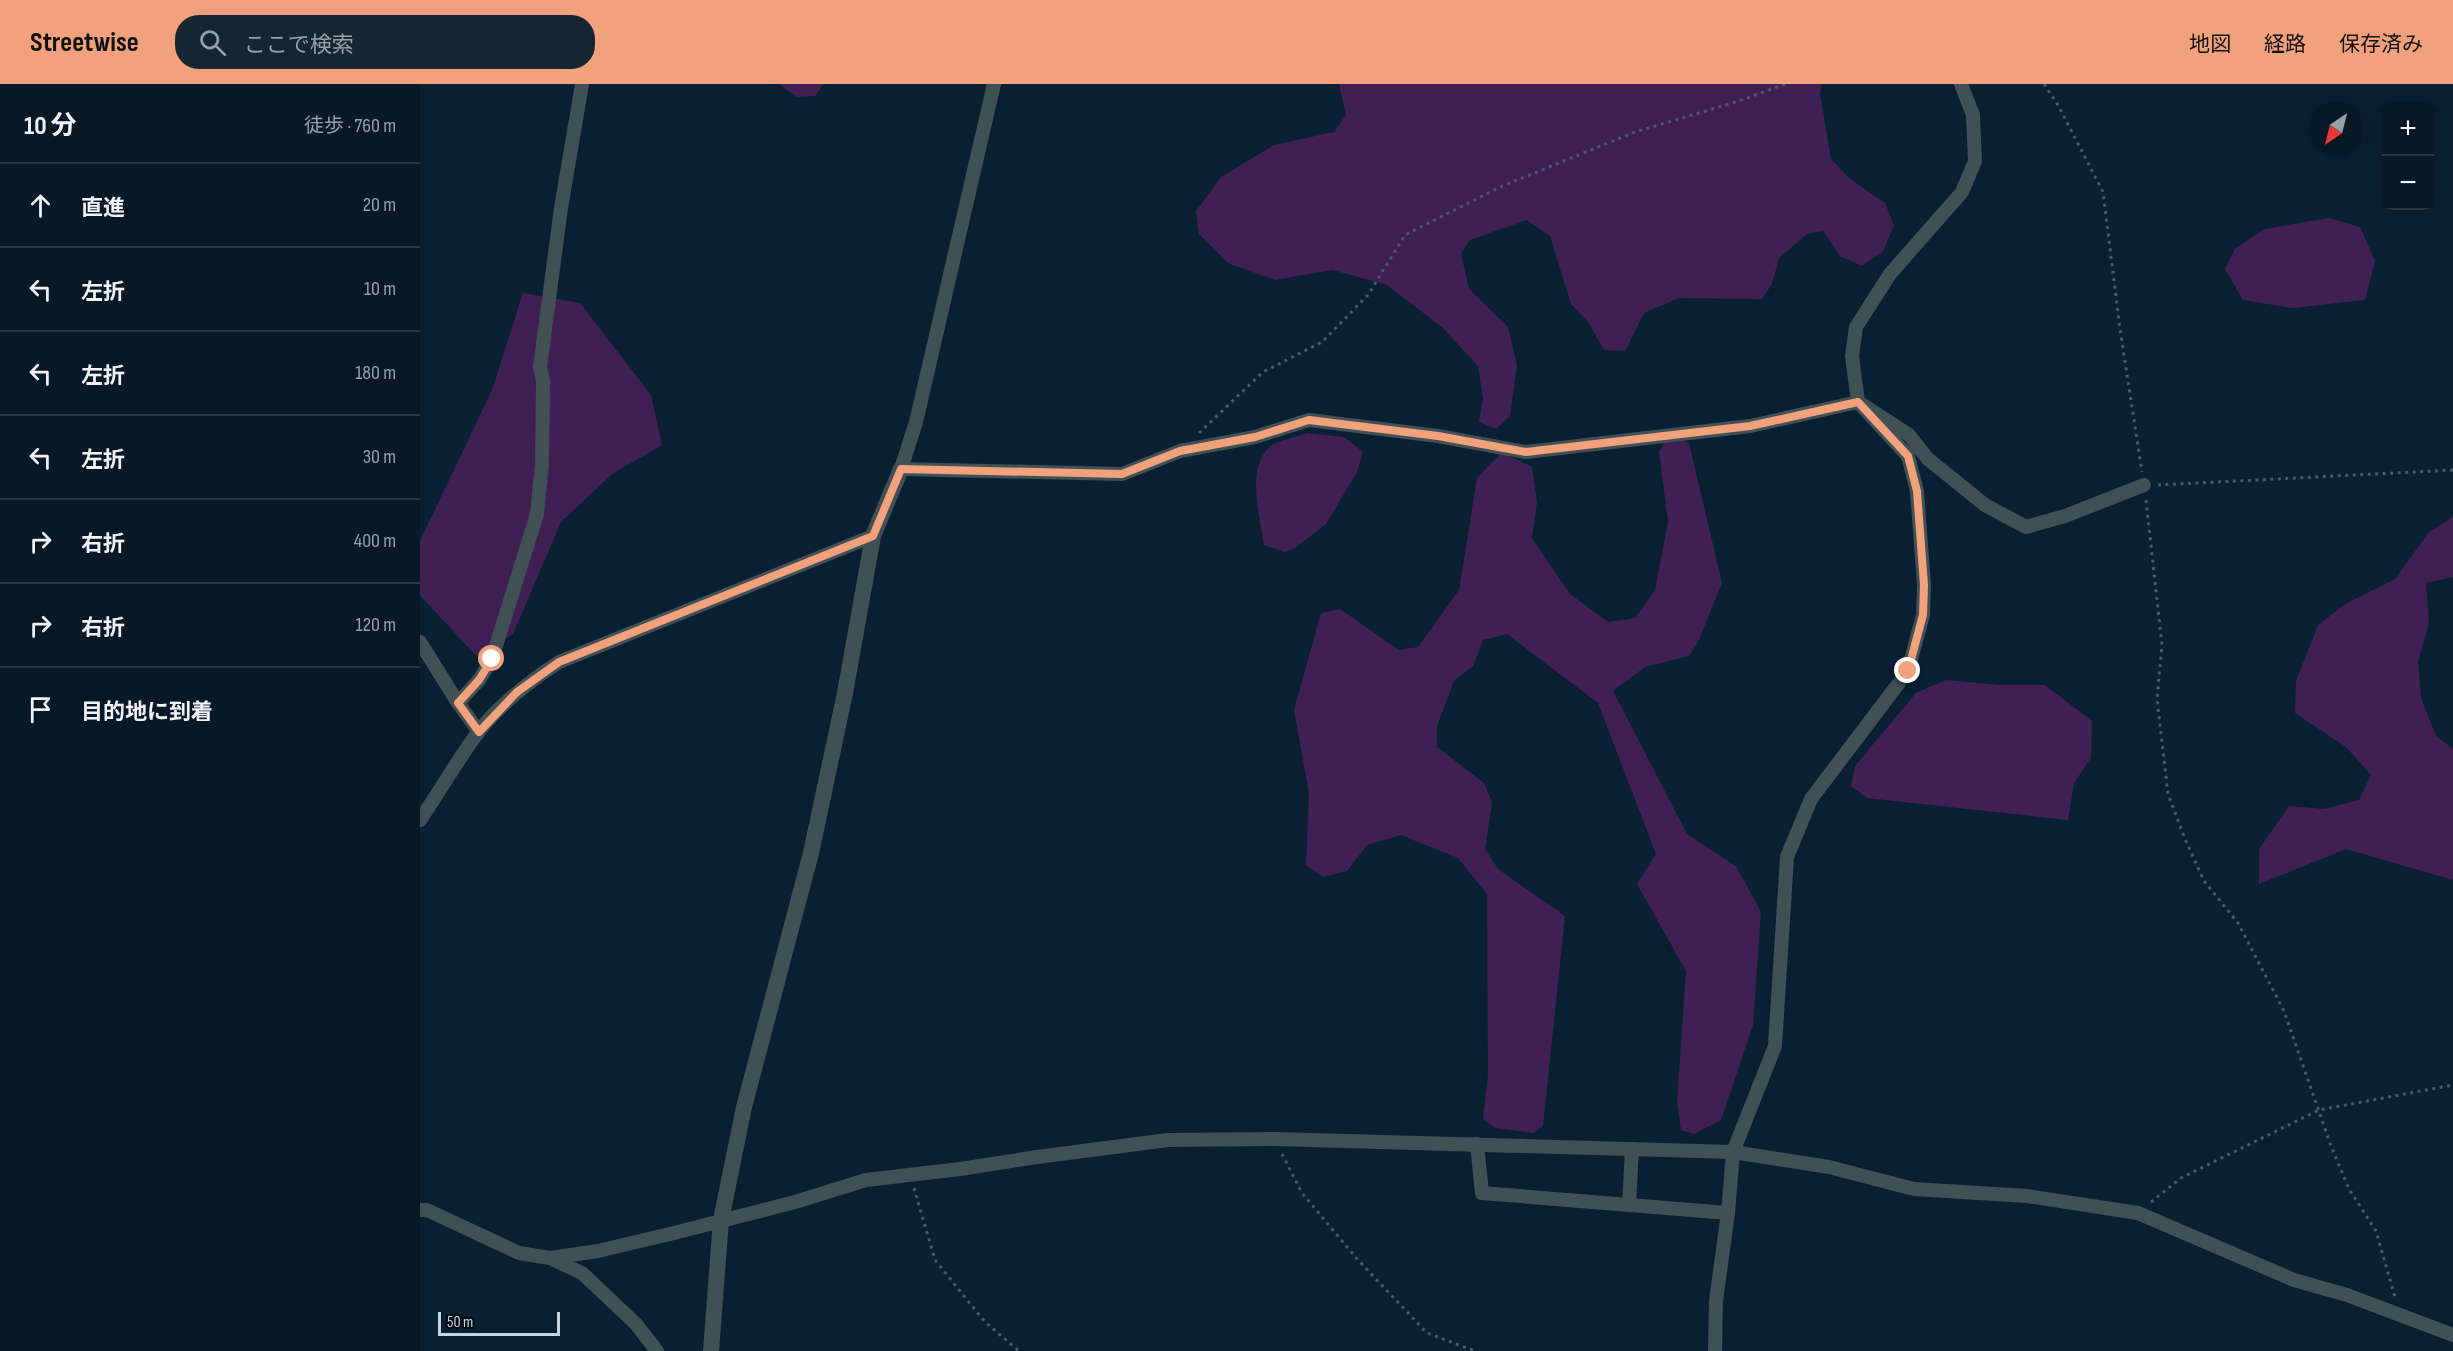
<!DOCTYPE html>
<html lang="ja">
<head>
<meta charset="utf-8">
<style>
	body { margin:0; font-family:"Sofia Sans Condensed","Noto Sans JP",sans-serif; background:#152532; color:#f1f3f6 }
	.controls { position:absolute; right:18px; top:18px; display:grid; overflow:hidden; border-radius:12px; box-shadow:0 3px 15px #0003 }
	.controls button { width:54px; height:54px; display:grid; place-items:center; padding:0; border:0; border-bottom:2px solid #283743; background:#071826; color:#f1f3f6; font:30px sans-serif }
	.compass { position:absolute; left:1889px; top:18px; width:54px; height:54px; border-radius:50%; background:#071826; box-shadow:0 3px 15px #0003; rotate:215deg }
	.scale { position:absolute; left:18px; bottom:15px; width:122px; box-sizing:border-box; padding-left:6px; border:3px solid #c6d4e0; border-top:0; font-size:16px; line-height:21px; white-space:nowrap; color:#c6d4e0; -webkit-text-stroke:4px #020911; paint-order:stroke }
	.stop { position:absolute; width:18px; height:18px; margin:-14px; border:4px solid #f1a17b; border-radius:50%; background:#fff }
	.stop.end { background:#f1a17b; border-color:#fff; box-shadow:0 2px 6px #0008 }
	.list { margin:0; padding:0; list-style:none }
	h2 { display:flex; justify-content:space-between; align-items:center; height:78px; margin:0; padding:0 24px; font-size:26px }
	h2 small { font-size:20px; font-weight:400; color:#98a0a7 }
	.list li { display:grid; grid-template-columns:39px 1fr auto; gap:18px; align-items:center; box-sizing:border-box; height:84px; padding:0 24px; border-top:2px solid #283743 }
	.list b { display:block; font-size:22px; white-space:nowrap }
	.list em { font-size:20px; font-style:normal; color:#98a0a7 }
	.icon { flex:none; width:33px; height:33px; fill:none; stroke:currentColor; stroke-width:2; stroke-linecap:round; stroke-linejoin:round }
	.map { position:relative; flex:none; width:2033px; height:1267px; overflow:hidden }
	header { display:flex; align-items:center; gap:36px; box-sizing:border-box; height:84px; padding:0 30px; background:#f1a17b; color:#111 }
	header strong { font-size:28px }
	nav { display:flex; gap:33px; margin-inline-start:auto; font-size:21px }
	.search { width:420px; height:54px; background:#152532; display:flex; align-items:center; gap:15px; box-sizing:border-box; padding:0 21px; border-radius:24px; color:#98a0a7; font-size:22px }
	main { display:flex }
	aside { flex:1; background:#071826 }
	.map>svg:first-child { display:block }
	.green { fill:#402054 }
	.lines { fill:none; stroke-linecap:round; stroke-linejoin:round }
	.path { stroke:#465a6a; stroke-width:3; stroke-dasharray:3 4.5; stroke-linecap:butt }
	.minor { stroke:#415054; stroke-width:14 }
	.tertiary { stroke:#415054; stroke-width:16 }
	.route { stroke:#f1a17b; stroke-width:8 }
</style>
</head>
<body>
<header>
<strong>Streetwise</strong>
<div class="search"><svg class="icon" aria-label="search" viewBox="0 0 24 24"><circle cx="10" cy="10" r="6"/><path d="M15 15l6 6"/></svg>ここで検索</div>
<nav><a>地図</a><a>経路</a><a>保存済み</a></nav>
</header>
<main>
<aside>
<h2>10 分<small>徒歩 · 760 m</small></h2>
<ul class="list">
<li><svg class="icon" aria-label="ahead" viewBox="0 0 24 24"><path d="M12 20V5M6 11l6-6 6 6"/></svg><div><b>直進</b></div><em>20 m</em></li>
<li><svg class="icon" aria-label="left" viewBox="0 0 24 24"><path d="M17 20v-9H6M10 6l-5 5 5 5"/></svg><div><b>左折</b></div><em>10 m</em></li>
<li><svg class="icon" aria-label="left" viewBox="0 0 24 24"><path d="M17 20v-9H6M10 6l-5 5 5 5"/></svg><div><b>左折</b></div><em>180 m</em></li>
<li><svg class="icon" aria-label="left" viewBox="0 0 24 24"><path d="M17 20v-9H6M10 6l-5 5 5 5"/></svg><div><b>左折</b></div><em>30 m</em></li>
<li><svg class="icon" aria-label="right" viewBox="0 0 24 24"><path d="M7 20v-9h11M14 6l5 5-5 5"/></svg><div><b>右折</b></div><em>400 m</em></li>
<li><svg class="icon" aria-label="right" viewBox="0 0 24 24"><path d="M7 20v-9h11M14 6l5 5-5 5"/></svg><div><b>右折</b></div><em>120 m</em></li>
<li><svg class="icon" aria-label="arrive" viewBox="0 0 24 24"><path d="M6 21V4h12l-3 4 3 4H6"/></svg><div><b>目的地に到着</b></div></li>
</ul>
</aside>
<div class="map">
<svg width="2033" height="1267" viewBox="0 0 2033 1267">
	<rect width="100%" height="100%" fill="#092032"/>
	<!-- green -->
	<g class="green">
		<path d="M359,0H403L395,12L377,13Z"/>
		<path d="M919,0H1402L1400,9L1411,75L1430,95L1465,119L1474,142L1463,167L1442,182L1420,172L1403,147L1387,150L1359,174L1352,200L1342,215L1259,214L1224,229L1205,267L1184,266L1168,238L1151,220L1130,152L1107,136L1050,156L1041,170L1049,205L1088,243L1097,281L1090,332L1076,345L1059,338L1063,315L1058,282L1023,244L967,201L913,186L855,196L808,179L779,150L776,127L801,93L854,61L914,48L926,31Z"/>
		<path d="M1909,134L1940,143L1955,177L1945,216L1873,224L1823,216L1805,185L1815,165L1844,145Z"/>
		<path d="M103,209L160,219L231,311L242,361L192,390L141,438L93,550L56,572L0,511V457L72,306Z"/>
		<path d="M887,349L924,353L943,368L937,388L906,440L875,464L865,468L844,461C840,434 825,381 851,362C860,356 876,353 887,349Z"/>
		<path d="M1249,352L1269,359L1302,499L1278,558L1269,572L1225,583L1193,607L1267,750L1316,782L1341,828L1333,941L1301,1036L1274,1050L1261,1046L1257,1018L1266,887L1217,800L1236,770L1178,619L1087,550L1063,556L1053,582L1034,597L1017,642V663L1064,699L1072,718L1065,765L1078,785L1145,832L1123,1042L1114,1049L1075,1044L1063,1035L1068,991L1067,810L1038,774L981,751L947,761L927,787L903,793L886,781L889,709L874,626L901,529L920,525L979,566L998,563L1039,506L1057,394L1082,368L1112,383L1117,418L1112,454L1150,510L1188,538L1215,534L1235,506L1248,438L1239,367Z"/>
		<path d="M2033,433V493L2006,499L2009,539L1998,578L2001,614L2016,652L2033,665V796L1926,765L1839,800V765L1869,722L1904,725L1939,716L1951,691L1926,663L1875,629L1876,597L1898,541L1927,519L1975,495L2009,448Z"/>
		<path d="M1526,596L1581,601H1625L1672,637L1671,674L1654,699L1648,736L1447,714L1431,702L1435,682L1496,609Z"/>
	</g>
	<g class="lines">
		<!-- path -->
		<g class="path">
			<path d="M1624,0L1638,21L1683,108L1700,245L1722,388"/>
			<path d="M779,349L843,288L902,258L948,211L985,151L1080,103L1215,48L1319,17L1365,0"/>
			<path d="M1738,401L2033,386"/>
			<path d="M1726,416L1742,561L1737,615L1748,710L1765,755L1784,797L1818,839L1864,927L1911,1062L1929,1105L1956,1147L1975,1213"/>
			<path d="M862,1070L882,1109L937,1175L1007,1249L1055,1267"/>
			<path d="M494,1104L515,1176L565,1238L599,1267"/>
			<path d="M1731,1118L1761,1094L1899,1026L2033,1001"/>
		</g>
		<!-- minor -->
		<g class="minor">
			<path d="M574,0L496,338L481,385L702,390L760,367L835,353L889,336L1018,352L1106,368L1330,342L1438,318L1489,351L1508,375L1565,421L1606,443L1645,432L1724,401"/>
			<path d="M0,558L38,619L59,648"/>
			<path d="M38,619L59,596L72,575L117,430L122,379L123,297L120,283L141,124L162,0"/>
			<path d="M0,736C20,707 38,675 59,647C81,619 110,597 139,578L453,452"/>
			<path d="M1057,1060L1062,1109L1308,1129"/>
			<path d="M1209,1121L1212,1065"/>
			<path d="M0,1126H7L99,1169L130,1174L162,1189L216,1240L237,1267"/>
			<path d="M130,1174L178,1167L254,1149L375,1118L446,1096L540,1085L617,1073L748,1056L855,1055L1313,1068L1409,1083L1494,1105L1607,1112L1718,1129L1874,1196L1927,1211L2033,1251"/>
			<path d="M1295,1267L1296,1217L1308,1129L1313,1068L1355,962L1367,773L1391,715L1488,587L1503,531L1504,501L1497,407L1488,372L1438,318L1432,272L1436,243L1470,190L1542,108L1555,77L1553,31L1541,0"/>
		</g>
		<!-- tertiary -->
		<path class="tertiary" d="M291,1267L301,1136L324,1023L391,769L425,609L453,452L481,385"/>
	</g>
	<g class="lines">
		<!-- route -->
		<path class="route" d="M72,575L59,596L38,619L59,648L97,608L139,578L453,452L481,385L702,390L760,367L835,353L889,336L1018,352L1106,368L1330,342L1438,318L1488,372L1497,407L1504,501L1503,531L1488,587"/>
	</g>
</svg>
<div class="controls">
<button>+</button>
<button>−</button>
</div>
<svg class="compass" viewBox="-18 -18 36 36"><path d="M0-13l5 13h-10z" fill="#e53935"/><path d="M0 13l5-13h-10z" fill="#98a0a7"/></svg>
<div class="scale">50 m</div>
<div class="stop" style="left:72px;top:575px"></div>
<div class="stop end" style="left:1488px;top:587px"></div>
</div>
</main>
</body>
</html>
